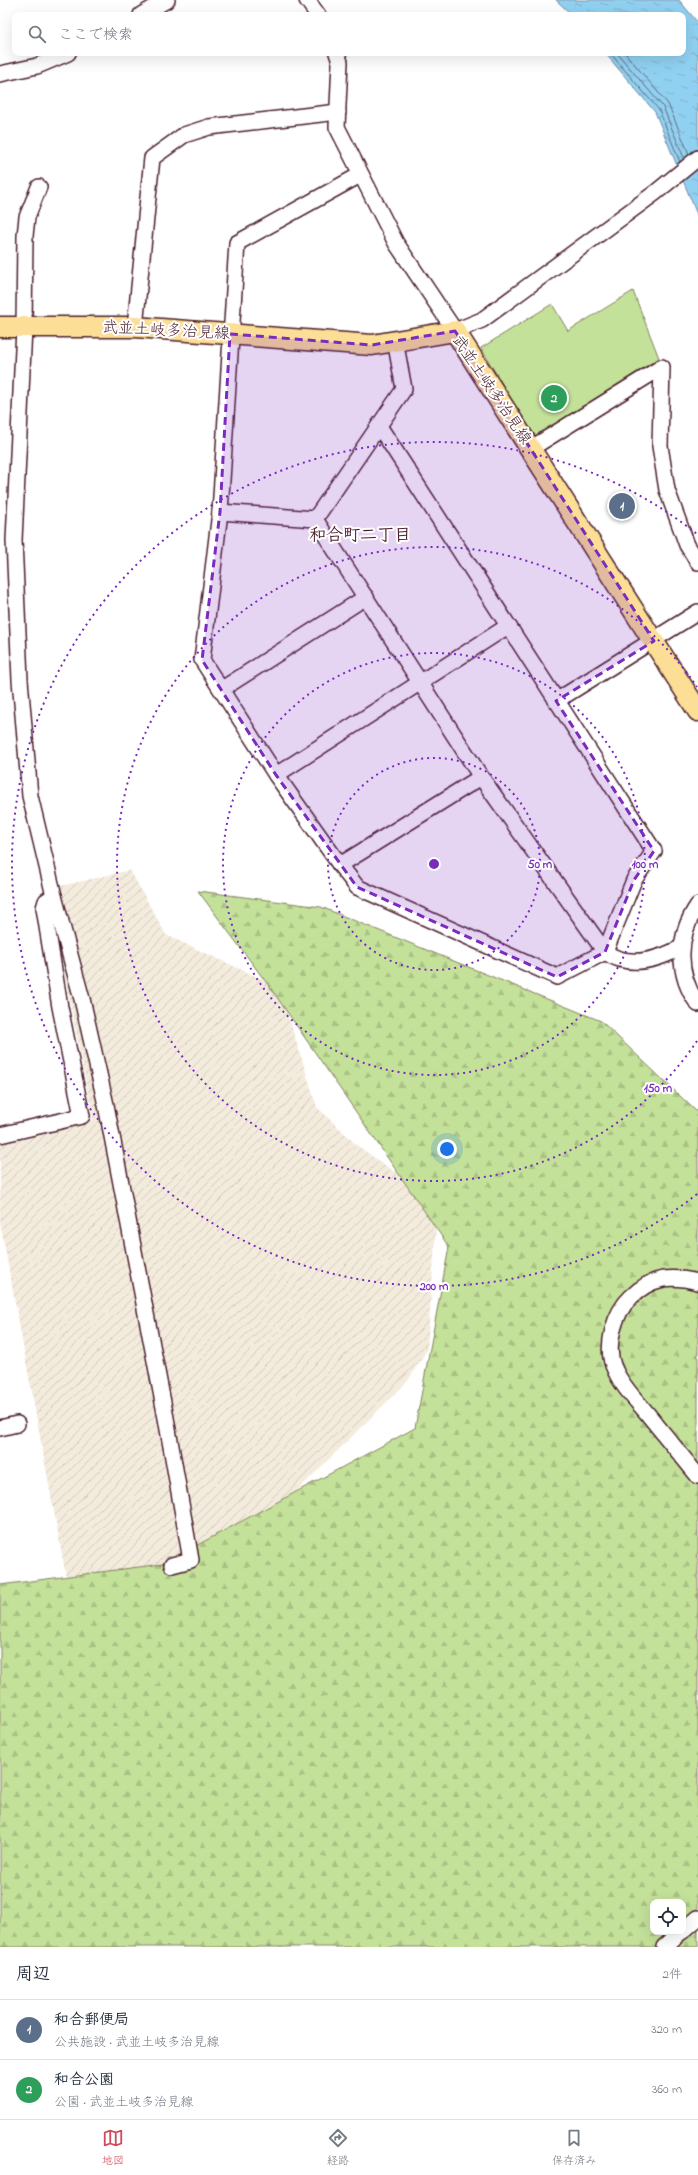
<!DOCTYPE html>
<html lang="ja">
<head>
<meta charset="utf-8">
<style>
	body { margin:0; font-family:"Indie Flower","Klee One",sans-serif; background:#f6f6f7; color:#1f2937 }
	.controls { position:absolute; right:12px; bottom:12px; display:grid; overflow:hidden; border-radius:8px; box-shadow:0 4px 16px #0002 }
	.controls button { width:36px; height:36px; display:grid; place-items:center; padding:0; border:0; border-bottom:1px solid #e0e1e3; background:#fff; color:#1f2937; font:20px sans-serif }
	.you { position:absolute; left:447px; top:1149px; width:14px; height:14px; margin:-10px; border:3px solid #fff; border-radius:50%; background:#1a73e8; box-shadow:0 0 0 6px #1a73e833 }
	.badge { display:grid; place-items:center; width:26px; height:26px; border-radius:50%; background:#d1495b; color:#fff; font-size:13px; font-weight:700 }
	.pin { position:absolute; translate:-50% -50%; border:2px solid #fff; box-shadow:0 1px 4px #0006 }
	.list { margin:0; padding:0; list-style:none }
	h2 { display:flex; justify-content:space-between; align-items:center; height:52px; margin:0; padding:0 16px; font-size:17px }
	h2 small { font-size:13px; font-weight:400; color:#747a83 }
	.list li { display:grid; grid-template-columns:26px 1fr auto; gap:12px; align-items:center; box-sizing:border-box; height:60px; padding:0 16px; border-top:1px solid #e0e1e3 }
	.list b { display:block; font-size:15px; white-space:nowrap }
	.list p { margin:0; font-size:13px; white-space:nowrap; color:#747a83 }
	.list em { font-size:13px; font-style:normal; color:#747a83 }
	.icon { flex:none; width:22px; height:22px; fill:none; stroke:currentColor; stroke-width:2; stroke-linecap:round; stroke-linejoin:round }
	.map { position:relative; flex:none; width:698px; height:1947px; overflow:hidden }
	.search { position:absolute; background:#fff; box-shadow:0 4px 16px #0002; left:12px; right:12px; top:12px; height:44px; display:flex; align-items:center; gap:10px; box-sizing:border-box; padding:0 14px; border-radius:8px; color:#747a83; font-size:15px }
	.sheet { height:172px; background:#fff }
	nav { display:flex; justify-content:space-around; align-items:center; box-sizing:border-box; height:56px; border-top:1px solid #e0e1e3; background:#fff; font-size:11px; color:#747a83 }
	nav a { display:grid; justify-items:center; gap:2px }
	nav .on { color:#d1495b }
	.map>svg:first-child { display:block }
	.industrial { fill:url(#industrial-furrows) }
	.forest { fill:url(#forest-firs); stroke:#868062; fill-rule:evenodd }
	.park { fill:#c3e199; stroke:#868062 }
	.water { fill:url(#water-ripples); stroke:#748aa2 }
	.lines { fill:none; stroke-linecap:round; stroke-linejoin:round }
	.shore { stroke:#66667a; stroke-width:1 }
	.minor-casing { stroke:#4a1f2b; stroke-width:18 }
	.major-casing { stroke:#4a1f2b; stroke-width:23 }
	.minor { stroke:#fff; stroke-width:15 }
	.major { stroke:#fcde96; stroke-width:20 }
	.marked { fill:#7b2cbf; fill-opacity:0.2; stroke:#7b2cbf; stroke-width:3; stroke-dasharray:8 5; stroke-linejoin:round }
	.ring { fill:none; stroke:#7b2cbf; stroke-width:2; stroke-dasharray:2 4 }
	.labels { text-anchor:middle; dominant-baseline:central; stroke-width:4; stroke-linejoin:round; paint-order:stroke }
	.street-label { font-size:16px; fill:#4a1f2b; stroke:#fff }
	.neighbourhood-label { font-size:17px; font-weight:bold; fill:#4a1f2b; stroke:#fff }
	.centre { fill:#7b2cbf; stroke:#fff; stroke-width:2 }
	.ring-label { font-size:12px; text-anchor:middle; font-weight:bold; fill:#7b2cbf; stroke:#fff; stroke-width:4; stroke-linejoin:round; paint-order:stroke }
</style>
</head>
<body>
<div class="map">
<svg width="698" height="1947" viewBox="0 0 698 1947">
	<defs>
		<pattern id="industrial-furrows" width="10" height="10" patternUnits="userSpaceOnUse"><rect width="10" height="10" fill="#f3ecdd"/><path d="M-1 1l2-2M0 10L10 0M9 11l2-2" fill="none" stroke="#d2cabe"/></pattern>
		<pattern id="forest-firs" width="22" height="20" patternUnits="userSpaceOnUse"><rect width="22" height="20" fill="#c3e199"/><path d="M5 1l3.5 6h-7zM16 11l3.5 6h-7z" fill="#a9c184"/></pattern>
		<pattern id="water-ripples" width="26" height="14" patternUnits="userSpaceOnUse"><rect width="26" height="14" fill="#90d1f1"/><path d="M2 4q2-2 4 0t4 0M15 11q2-2 4 0t4 0" fill="none" stroke="#7eb3cf"/></pattern>
	</defs>
	<rect width="100%" height="100%" fill="#fff"/>
	<filter id="ink" filterUnits="userSpaceOnUse"><feTurbulence type="fractalNoise" baseFrequency=".025" numOctaves="2"/><feDisplacementMap in="SourceGraphic" scale="8" xChannelSelector="R" yChannelSelector="G"/><feConvolveMatrix kernelMatrix="1 2 1 2 8 2 1 2 1" color-interpolation-filters="sRGB"/></filter>
	<g filter="url(#ink)">
		<!-- industrial -->
		<path class="industrial" d="M130,870L166,935L279,987L317,1107L358,1146L438,1203L427,1350L407,1382L216,1571L69,1592L0,1222V1139L93,1119L48,889Z"/>
		<!-- forest -->
		<path class="forest" d="M198,891L321,907L601,1021L698,1113V1947H0V1585L162,1564L415,1428L449,1247L272,990ZM653,1902H683V1932H653Z"/>
		<!-- park -->
		<path class="park" d="M633,291L659,358L534,438L481,348L552,304L568,331Z"/>
		<!-- water -->
		<path class="water" d="M556,0H679L698,23V217L655,112L605,53H683V15H572Z"/>
		<g class="lines">
			<!-- shore -->
			<g class="shore">
				<path d="M610,53L659,110L680,162"/>
				<path d="M617,53L663,107L684,158"/>
				<path d="M625,53L668,104L689,154"/>
			</g>
			<defs>
				<g id="minor">
					<path d="M307,0L318,15"/>
					<path d="M141,15L167,0"/>
					<path d="M337,53L340,62L337,127L396,243L455,331L482,320L655,193L698,158"/>
					<path d="M0,74L37,66L68,53"/>
					<path d="M360,175L237,243L220,512L202,660L276,775L340,865L481,777"/>
					<path d="M39,187L27,217L25,236L24,328L14,540L20,680L30,796L54,896L82,999L106,1105L166,1418L191,1560L172,1565"/>
					<path d="M135,327L152,158L184,135L209,127L338,112"/>
					<path d="M530,449L662,367L660,446L667,490L687,545L698,562"/>
					<path d="M220,512L315,519"/>
					<path d="M315,519L481,777L605,952C629,969 658,960 682,947"/>
					<path d="M315,519L404,389L395,340"/>
					<path d="M222,689L366,597"/>
					<path d="M556,701L698,612"/>
					<path d="M276,775L508,626"/>
					<path d="M340,865L357,887L557,977L605,952L634,880L654,851L379,426"/>
					<path d="M698,905C677,935 676,974 698,1004"/>
					<path d="M0,1135L82,1116L60,1007L44,908L46,901L54,896"/>
					<path d="M698,1282C671,1275 651,1277 631,1297C614,1313 604,1348 615,1370C622,1386 635,1399 646,1412C663,1433 681,1455 698,1476"/>
					<path d="M0,1428L17,1424"/>
					<path d="M683,1931L698,1918"/>
					<path d="M664,1947L681,1932"/>
				</g>
				<path id="major" d="M0,327H135L372,345L455,331L698,711"/>
			</defs>
			<!-- minor casing -->
			<use href="#minor" class="minor-casing"/>
			<!-- major casing -->
			<use href="#major" class="major-casing"/>
			<!-- minor -->
			<use href="#minor" class="minor"/>
			<!-- major -->
			<use href="#major" class="major"/>
		</g>
	</g>
	<!-- marked area -->
	<path class="marked" d="M455,331L654,641L556,701L654,851L634,880L605,952L557,977L357,887L276,775L202,660L220,512L230,334L372,345Z"/>
	<!-- distance rings -->
	<g class="ring">
		<circle cx="434" cy="864" r="106"/>
		<circle cx="434" cy="864" r="211"/>
		<path d="M697 1041A317 317 0 1 1 697 687"/>
		<path d="M697 1194A422 422 0 1 1 697 534"/>
	</g>
	<g class="labels">
		<!-- street labels -->
		<g class="street-label">
			<text transform="translate(166 331) rotate(3)">武並土岐多治見線</text>
			<text transform="translate(491 390) rotate(56)">武並土岐多治見線</text>
		</g>
		<!-- neighbourhood labels -->
		<g class="neighbourhood-label">
			<text x="360" y="535">和合町二丁目</text>
		</g>
	</g>
	<circle cx="434" cy="864" r="6" class="centre"/>
	<g class="ring-label">
		<text x="540" y="868">50 m</text>
		<text x="645" y="868">100 m</text>
		<text x="658" y="1092">150 m</text>
		<text x="434" y="1290">200 m</text>
	</g>
</svg>
<div class="controls">
<button><svg class="icon" aria-label="locate" viewBox="0 0 24 24"><circle cx="12" cy="12" r="6"/><path d="M12 2v4M12 18v4M2 12h4M18 12h4"/></svg></button>
</div>
<div class="you"></div>
<div class="pin badge" style="left:622px;top:506px;background:#5c6f8a">1</div>
<div class="pin badge" style="left:554px;top:398px;background:#2e9e5b">2</div>
<div class="search"><svg class="icon" aria-label="search" viewBox="0 0 24 24"><circle cx="10" cy="10" r="6"/><path d="M15 15l6 6"/></svg>ここで検索</div>
</div>
<section class="sheet">
<h2>周辺<small>2件</small></h2>
<ul class="list">
<li><span class="badge" style="background:#5c6f8a">1</span><div><b>和合郵便局</b><p>公共施設 · 武並土岐多治見線</p></div><em>320 m</em></li>
<li><span class="badge" style="background:#2e9e5b">2</span><div><b>和合公園</b><p>公園 · 武並土岐多治見線</p></div><em>360 m</em></li>
</ul>
</section>
<nav>
<a class="on"><svg class="icon" aria-label="map" viewBox="0 0 24 24"><path d="M3 6l6-2 6 2 6-2v14l-6 2-6-2-6 2zM9 4v14M15 6v14"/></svg>地図</a>
<a><svg class="icon" aria-label="directions" viewBox="0 0 24 24"><path d="M12 3l9 9-9 9-9-9zM9 14v-3h6M13 9l2 2-2 2"/></svg>経路</a>
<a><svg class="icon" aria-label="saved" viewBox="0 0 24 24"><path d="M7 4h10v16l-5-4-5 4z"/></svg>保存済み</a>
</nav>
</body>
</html>
